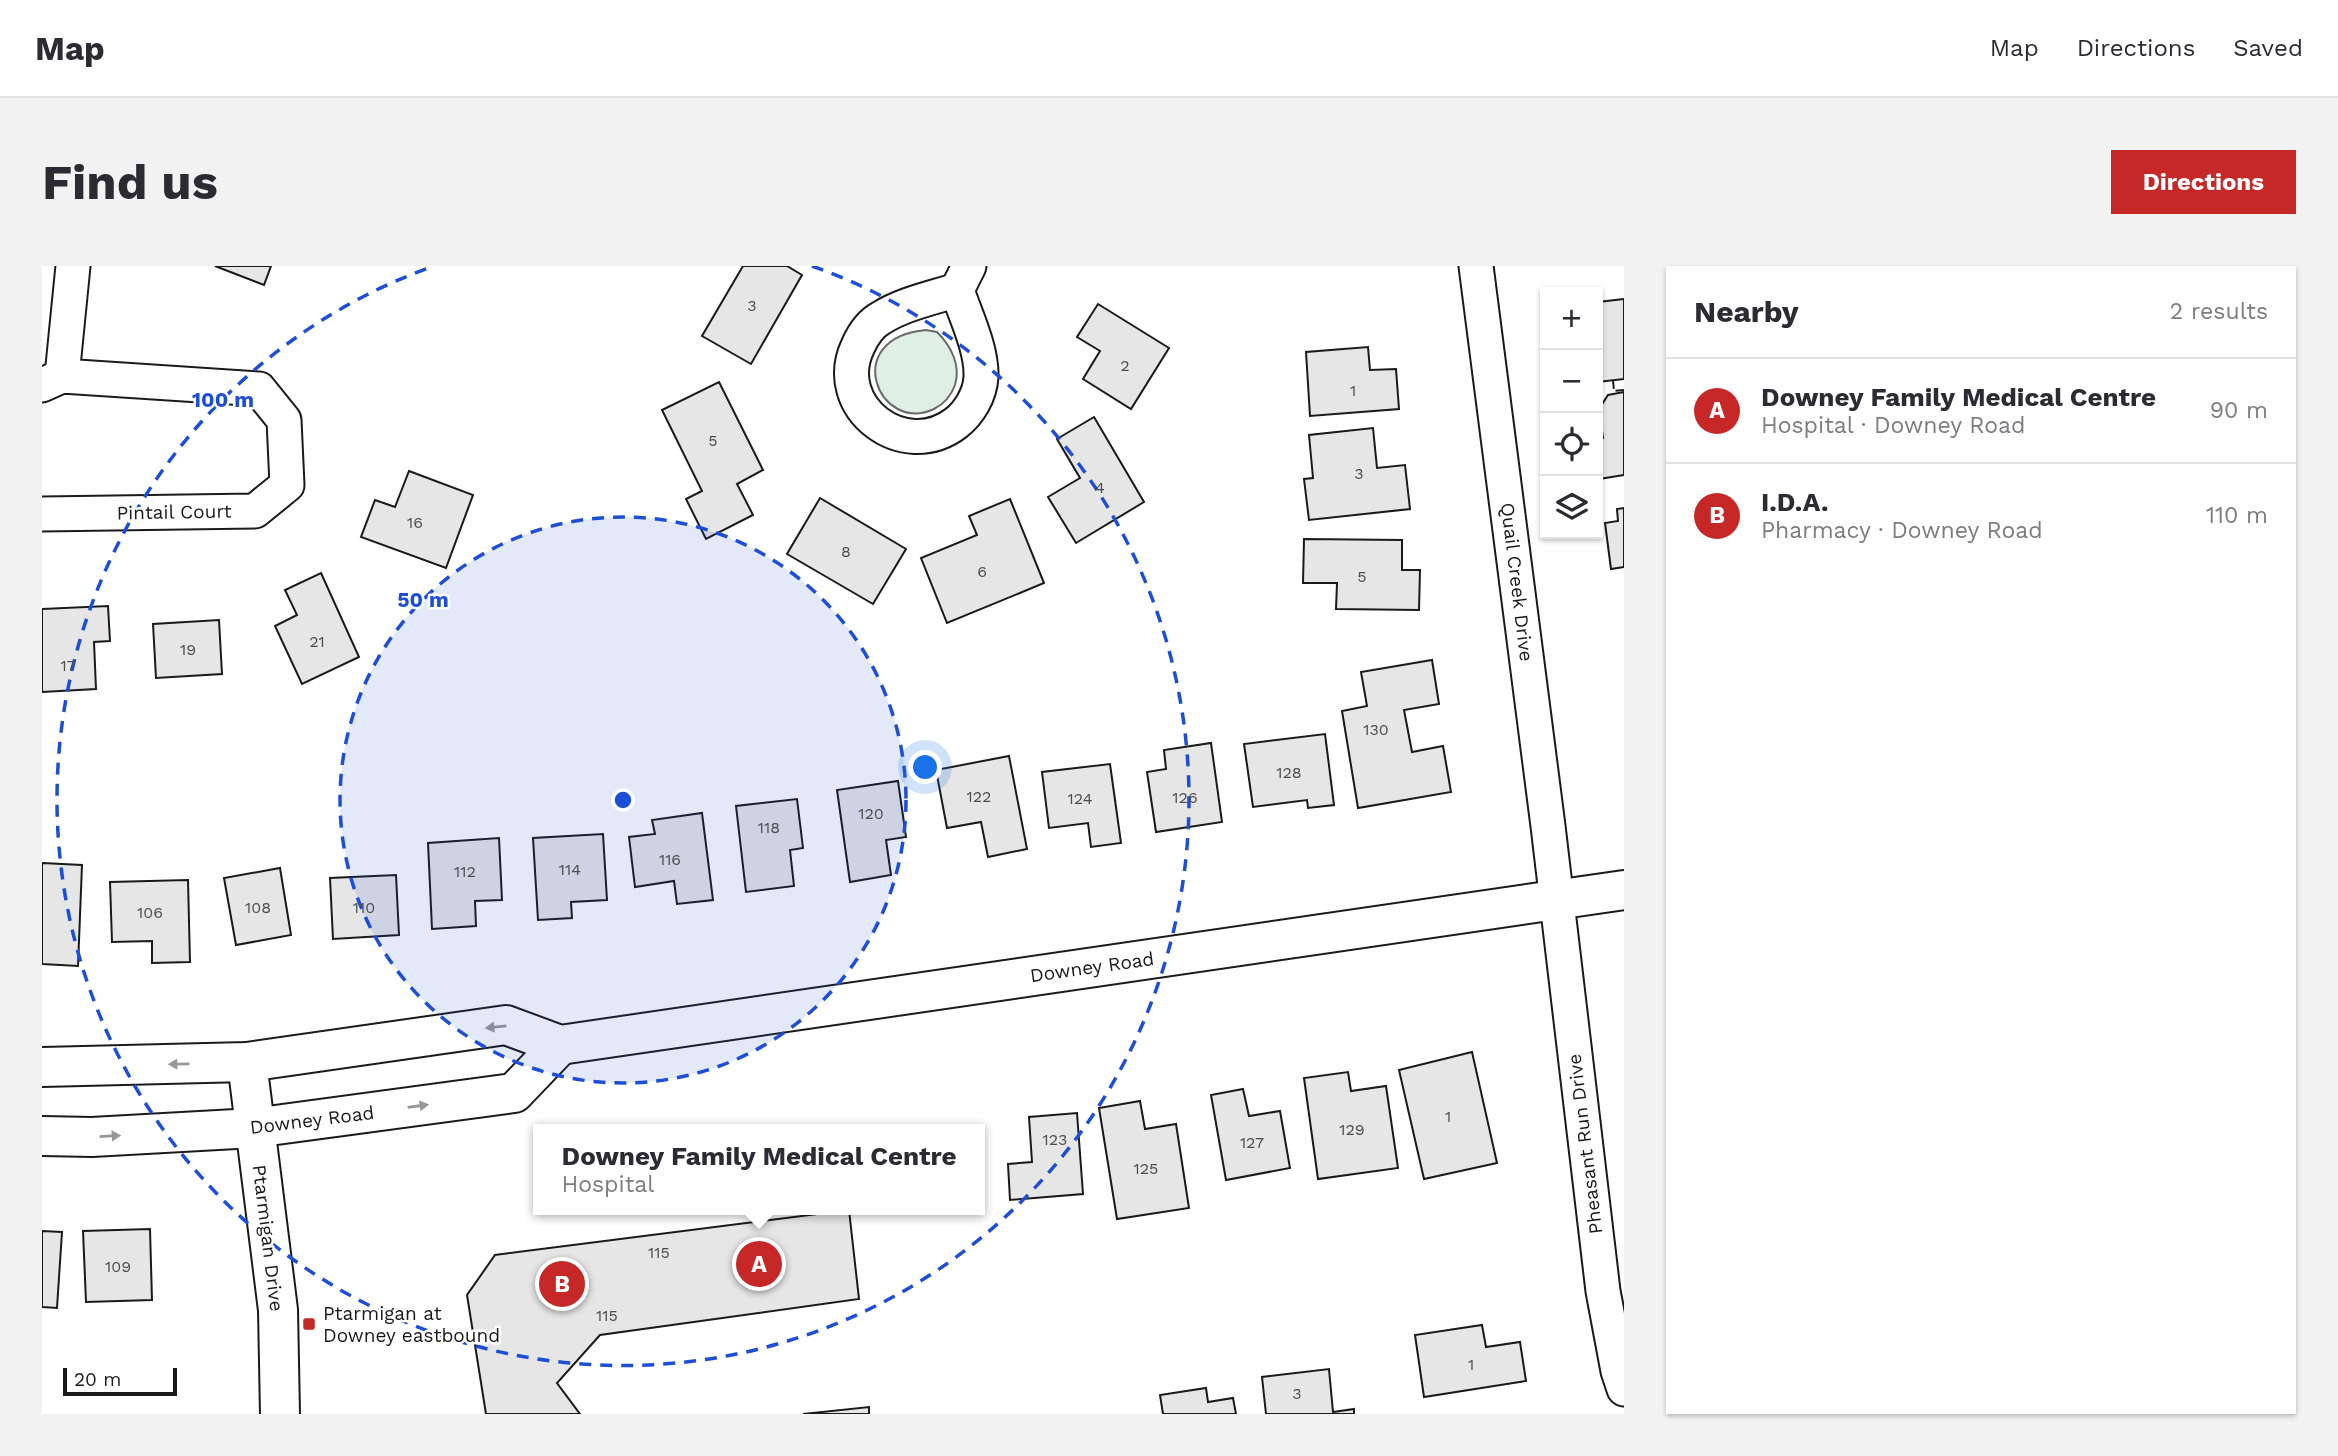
<!DOCTYPE html>
<html lang="en">
<head>
<meta charset="utf-8">
<style>
	body { margin:0; font-family:"Work Sans",sans-serif; background:#f2f2f3; color:#2b2b33 }
	.controls { position:absolute; right:21px; top:21px; display:grid; overflow:hidden; border-radius:0px; box-shadow:0 2px 5px #0004 }
	.controls button { width:63px; height:63px; display:grid; place-items:center; padding:0; border:0; border-bottom:2px solid #e1e1e2; background:#fff; color:#2b2b33; font:35px sans-serif }
	.scale { position:absolute; left:21px; bottom:18px; width:114px; box-sizing:border-box; padding-left:7px; border:4px solid #1a1a1a; border-top:0; font-size:19px; line-height:24px; white-space:nowrap; color:#1a1a1a; -webkit-text-stroke:5px #fff; paint-order:stroke }
	.you { position:absolute; left:884px; top:502px; width:24px; height:24px; margin:-18px; border:5px solid #fff; border-radius:50%; background:#1a73e8; box-shadow:0 0 0 10px #1a73e833 }
	.badge { display:grid; place-items:center; width:46px; height:46px; border-radius:50%; background:#c62828; color:#fff; font-size:23px; font-weight:700 }
	.pin { position:absolute; translate:-50% -50%; border:4px solid #fff; box-shadow:0 2px 7px #0006 }
	.popup { position:absolute; left:491px; top:858px; width:452px; height:91px; box-sizing:border-box; display:grid; place-content:center; border-radius:0px; background:#fff; filter:drop-shadow(0 2px 5px #0005); font-size:23px; white-space:nowrap; color:#7c7c81 }
	.popup b { font-size:26px; color:#2b2b33 }
	.popup::after { content:''; position:absolute; left:50%; top:100%; margin-left:-14px; border:14px solid transparent; border-top-color:#fff }
	.list { margin:0; padding:0; list-style:none }
	h2 { display:flex; justify-content:space-between; align-items:center; height:91px; margin:0; padding:0 28px; font-size:30px }
	h2 small { font-size:23px; font-weight:400; color:#7c7c81 }
	.list li { display:grid; grid-template-columns:46px 1fr auto; gap:21px; align-items:center; box-sizing:border-box; height:105px; padding:0 28px; border-top:2px solid #e1e1e2 }
	.list b { display:block; font-size:26px; white-space:nowrap }
	.list p { margin:0; font-size:23px; white-space:nowrap; color:#7c7c81 }
	.list em { font-size:23px; font-style:normal; color:#7c7c81 }
	.icon { flex:none; width:38px; height:38px; fill:none; stroke:currentColor; stroke-width:2; stroke-linecap:round; stroke-linejoin:round }
	.map { position:relative; flex:none; width:1582px; height:1148px; overflow:hidden; border-radius:0px }
	header { display:flex; align-items:center; gap:42px; box-sizing:border-box; height:98px; padding:0 35px; background:#fff; border-bottom:2px solid #e1e1e2 }
	header strong { font-size:33px }
	nav { display:flex; gap:38px; margin-inline-start:auto; font-size:24px }
	.intro { display:flex; align-items:center; justify-content:space-between; box-sizing:border-box; height:168px; padding:0 42px }
	h1 { margin:0; font-size:49px }
	.button { padding:18px 32px; border-radius:0px; background:#c62828; color:#fff; font-size:24px; font-weight:700 }
	main { display:flex; gap:42px; padding:0 42px }
	aside { flex:1; background:#fff; border-radius:0px; box-shadow:0 2px 5px #0004 }
	.map>svg:first-child { display:block }
	.green { fill:#e0efe3; stroke:#6a6a6a; stroke-width:2 }
	.building { fill:#e6e6e6; stroke:#1a1a1a; stroke-width:2 }
	.lines { fill:none; stroke-linecap:round; stroke-linejoin:round }
	.minor-casing { stroke:#1a1a1a; stroke-width:37 }
	.tertiary-casing { stroke:#1a1a1a; stroke-width:42 }
	.secondary-casing { stroke:#1a1a1a; stroke-width:42 }
	.minor { stroke:#fff; stroke-width:33 }
	.tertiary { stroke:#fff; stroke-width:38 }
	.secondary { stroke:#fff; stroke-width:38 }
	.fence { stroke:#1a1a1a; stroke-width:2; stroke-dasharray:9 3.5; stroke-linecap:butt }
	.oneway { fill:#989898 }
	.ring { fill:none; stroke:#1d4ed8; stroke-width:3.5; stroke-dasharray:12 9 }
	.poi-dot { fill:#c62828; stroke:#fff; stroke-width:2.5 }
	.labels { text-anchor:middle; dominant-baseline:central; stroke-width:5; stroke-linejoin:round; paint-order:stroke }
	.number-label { font-size:16px; fill:#4d4d4d }
	.street-label { font-size:19px; fill:#1a1a1a; stroke:#fff }
	.poi-label { font-size:19px; fill:#1a1a1a; stroke:#fff; text-anchor:start }
	.centre { fill:#1d4ed8; stroke:#fff; stroke-width:3.5 }
	.ring-label { font-size:21px; text-anchor:middle; font-weight:bold; fill:#1d4ed8; stroke:#fff; stroke-width:5; stroke-linejoin:round; paint-order:stroke }
</style>
</head>
<body>
<header>
<strong>Map</strong>
<nav><a>Map</a><a>Directions</a><a>Saved</a></nav>
</header>
<div class="intro"><h1>Find us</h1><a class="button">Directions</a></div>
<main>
<div class="map">
<svg width="1582" height="1148" viewBox="0 0 1582 1148">
	<rect width="100%" height="100%" fill="#fff"/>
	<!-- green -->
	<path class="green" d="M884,64L895,66C909,80 919,99 913,119C909,130 902,138 892,143C837,169 797,72 884,64Z"/>
	<!-- building -->
	<g class="building">
		<path d="M173,0H229L222,19Z"/>
		<path d="M701,0H745L760,9L709,98L660,70Z"/>
		<path d="M1582,33V113L1556,116V36Z"/>
		<path d="M1056,38L1127,82L1089,143L1041,113L1058,85L1035,71Z"/>
		<path d="M1326,81L1328,104L1354,103L1357,143L1268,150L1264,86Z"/>
		<path d="M677,116L721,204L695,218L711,249L664,273L644,233L660,225L620,144Z"/>
		<path d="M1582,126V209L1557,213L1556,173L1561,172L1557,143L1566,129Z"/>
		<path d="M1052,151L1102,236L1034,277L1006,231L1038,212L1015,173Z"/>
		<path d="M1331,162L1335,202L1363,199L1368,243L1267,254L1262,213L1271,212L1267,169Z"/>
		<path d="M367,205L431,229L404,302L319,271L333,234L353,241Z"/>
		<path d="M778,232L864,283L831,338L745,288Z"/>
		<path d="M968,233L1002,317L905,357L879,292L935,269L927,250Z"/>
		<path d="M1582,242V301L1569,303L1563,257L1576,255L1575,243Z"/>
		<path d="M1262,273L1360,274V304H1378L1377,344L1294,343L1295,317H1261Z"/>
		<path d="M279,307L317,391L260,418L233,360L255,349L243,324Z"/>
		<path d="M66,340L68,375L52,376L54,423L0,426V343Z"/>
		<path d="M177,354L180,408L114,412L111,358Z"/>
		<path d="M1390,394L1397,438L1362,444L1370,486L1401,480L1409,526L1316,542L1300,445L1325,440L1319,406Z"/>
		<path d="M1283,468L1292,539L1266,542L1265,534L1211,541L1202,478Z"/>
		<path d="M1169,477L1180,556L1114,566L1105,506L1124,503L1122,484Z"/>
		<path d="M967,490L985,583L946,591L939,556L905,562L894,504Z"/>
		<path d="M1068,498L1079,577L1049,581L1046,557L1007,562L1000,506Z"/>
		<path d="M856,515L864,571L844,574L849,609L808,616L795,524Z"/>
		<path d="M755,533L761,582L748,584L752,620L704,626L694,540Z"/>
		<path d="M660,547L671,634L635,638L632,615L593,621L587,571L613,568L610,554Z"/>
		<path d="M561,568L565,634L529,636L530,652L496,654L491,572Z"/>
		<path d="M457,572L460,634L433,635L434,660L390,663L386,577Z"/>
		<path d="M0,597L40,599L36,700L0,698Z"/>
		<path d="M238,602L249,669L194,679L182,612Z"/>
		<path d="M354,609L357,669L291,673L288,612Z"/>
		<path d="M146,614L148,696L110,697V675L70,676L68,616Z"/>
		<path d="M1430,786L1455,897L1382,913L1357,804Z"/>
		<path d="M1306,806L1309,825L1344,820L1356,902L1276,913L1262,812Z"/>
		<path d="M1201,823L1207,850L1238,845L1248,902L1184,914L1169,829Z"/>
		<path d="M1098,835L1103,863L1134,858L1147,942L1075,953L1057,842Z"/>
		<path d="M1035,847L1041,928L968,934L966,898L990,896L987,851Z"/>
		<path d="M807,944L817,1033L558,1069L515,1117L538,1148H444L425,1029L453,989Z"/>
		<path d="M108,963L110,1034L44,1036L41,965Z"/>
		<path d="M0,965L20,966L15,1042L0,1041Z"/>
		<path d="M1440,1059L1444,1081L1478,1076L1484,1115L1382,1131L1373,1069Z"/>
		<path d="M1287,1103L1291,1146L1312,1143V1148H1224L1220,1111Z"/>
		<path d="M1164,1122L1166,1136L1191,1132L1194,1148H1121L1118,1129Z"/>
		<path d="M827,1141V1148H761Z"/>
	</g>
	<g class="lines">
		<defs>
			<g id="minor">
				<path d="M1434,0L1506,560L1561,1025L1576,1105L1582,1123"/>
				<path d="M915,24C924,51 940,83 939,111C938,129 927,147 914,157C862,197 787,141 816,80C821,69 828,58 839,52C861,38 890,32 915,24L927,0"/>
				<path d="M20,110L31,0"/>
				<path d="M0,119L20,110L217,123L242,154L245,219L213,245L0,248"/>
			</g>
			<path id="tertiary" d="M205,796L236,1044L238,1148"/>
			<g id="secondary">
				<path d="M0,801L205,796L464,759L518,779L1582,624"/>
				<path d="M0,870L50,871L212,862L472,827L518,779"/>
			</g>
		</defs>
		<!-- minor casing -->
		<use href="#minor" class="minor-casing"/>
		<!-- tertiary casing -->
		<use href="#tertiary" class="tertiary-casing"/>
		<!-- secondary casing -->
		<use href="#secondary" class="secondary-casing"/>
		<!-- minor -->
		<use href="#minor" class="minor"/>
		<!-- tertiary -->
		<use href="#tertiary" class="tertiary"/>
		<!-- secondary -->
		<use href="#secondary" class="secondary"/>
		<!-- fence -->
		<path class="fence" d="M1571,114L1572,125L1582,124"/>
	</g>
	<!-- one-way arrows -->
	<defs><path id="oneway-solid" d="M-6-.8H1V-3.2L6.5 0L1 3.2V.8H-6Z" transform="scale(1.75)"/></defs>
	<g class="oneway">
		<use href="#oneway-solid" transform="translate(454 761) rotate(174)"/>
		<use href="#oneway-solid" transform="translate(137 798) rotate(179)"/>
		<use href="#oneway-solid" transform="translate(376 840) rotate(-8)"/>
		<use href="#oneway-solid" transform="translate(68 870) rotate(-3)"/>
	</g>
	<!-- distance rings -->
	<circle cx="581" cy="534" r="283" fill="#1d4ed8" fill-opacity=".12"/>
	<g class="ring">
		<circle cx="581" cy="534" r="283"/>
		<path d="M770 0A566 566 0 1 1 392 0"/>
	</g>
	<!-- markers -->
	<rect class="poi-dot" x="260" y="1051" width="14" height="14" rx="3.5"/>
	<g class="labels">
		<!-- number labels -->
		<g class="number-label">
			<text x="710" y="39">3</text>
			<text x="1083" y="99">2</text>
			<text x="1311" y="124">1</text>
			<text x="671" y="174">5</text>
			<text x="1317" y="207">3</text>
			<text x="1058" y="221">4</text>
			<text x="373" y="256">16</text>
			<text x="804" y="285">8</text>
			<text x="940" y="305">6</text>
			<text x="1320" y="310">5</text>
			<text x="275" y="375">21</text>
			<text x="146" y="383">19</text>
			<text x="26" y="399">17</text>
			<text x="1334" y="463">130</text>
			<text x="1247" y="506">128</text>
			<text x="937" y="530">122</text>
			<text x="1143" y="531">126</text>
			<text x="1038" y="532">124</text>
			<text x="829" y="547">120</text>
			<text x="727" y="561">118</text>
			<text x="628" y="593">116</text>
			<text x="528" y="603">114</text>
			<text x="423" y="605">112</text>
			<text x="216" y="641">108</text>
			<text x="322" y="641">110</text>
			<text x="108" y="646">106</text>
			<text x="1406" y="850">1</text>
			<text x="1310" y="863">129</text>
			<text x="1013" y="873">123</text>
			<text x="1210" y="876">127</text>
			<text x="1104" y="902">125</text>
			<text x="617" y="986">115</text>
			<text x="76" y="1000">109</text>
			<text x="565" y="1049">115</text>
			<text x="1429" y="1098">1</text>
			<text x="1255" y="1127">3</text>
		</g>
		<!-- street labels -->
		<g class="street-label">
			<text transform="translate(132 246) rotate(-1)">Pintail Court</text>
			<text transform="translate(1475 316) rotate(83)">Quail Creek Drive</text>
			<text transform="translate(1050 701) rotate(-8)">Downey Road</text>
			<text transform="translate(270 854) rotate(-7)">Downey Road</text>
			<text transform="translate(1543 878) rotate(-97)">Pheasant Run Drive</text>
			<text transform="translate(226 972) rotate(83)">Ptarmigan Drive</text>
		</g>
		<!-- poi labels -->
		<g class="poi-label">
			<text x="281" y="1047">Ptarmigan at<tspan x="281" dy="22">Downey eastbound</tspan></text>
		</g>
	</g>
	<circle cx="581" cy="534" r="10" class="centre"/>
	<g class="ring-label">
		<text x="181" y="141">100 m</text>
		<text x="381" y="341">50 m</text>
	</g>
</svg>
<div class="controls">
<button>+</button>
<button>−</button>
<button><svg class="icon" aria-label="locate" viewBox="0 0 24 24"><circle cx="12" cy="12" r="6"/><path d="M12 2v4M12 18v4M2 12h4M18 12h4"/></svg></button>
<button><svg class="icon" aria-label="layers" viewBox="0 0 24 24"><path d="M12 4l9 5-9 5-9-5zM3 14l9 5 9-5"/></svg></button>
</div>
<div class="scale">20 m</div>
<div class="you"></div>
<div class="pin badge" style="left:717px;top:998px">A</div>
<div class="popup"><b>Downey Family Medical Centre</b>Hospital</div>
<div class="pin badge" style="left:520px;top:1018px">B</div>
</div>
<aside>
<h2>Nearby<small>2 results</small></h2>
<ul class="list">
<li><span class="badge">A</span><div><b>Downey Family Medical Centre</b><p>Hospital · Downey Road</p></div><em>90 m</em></li>
<li><span class="badge">B</span><div><b>I.D.A.</b><p>Pharmacy · Downey Road</p></div><em>110 m</em></li>
</ul>
</aside>
</main>
</body>
</html>
